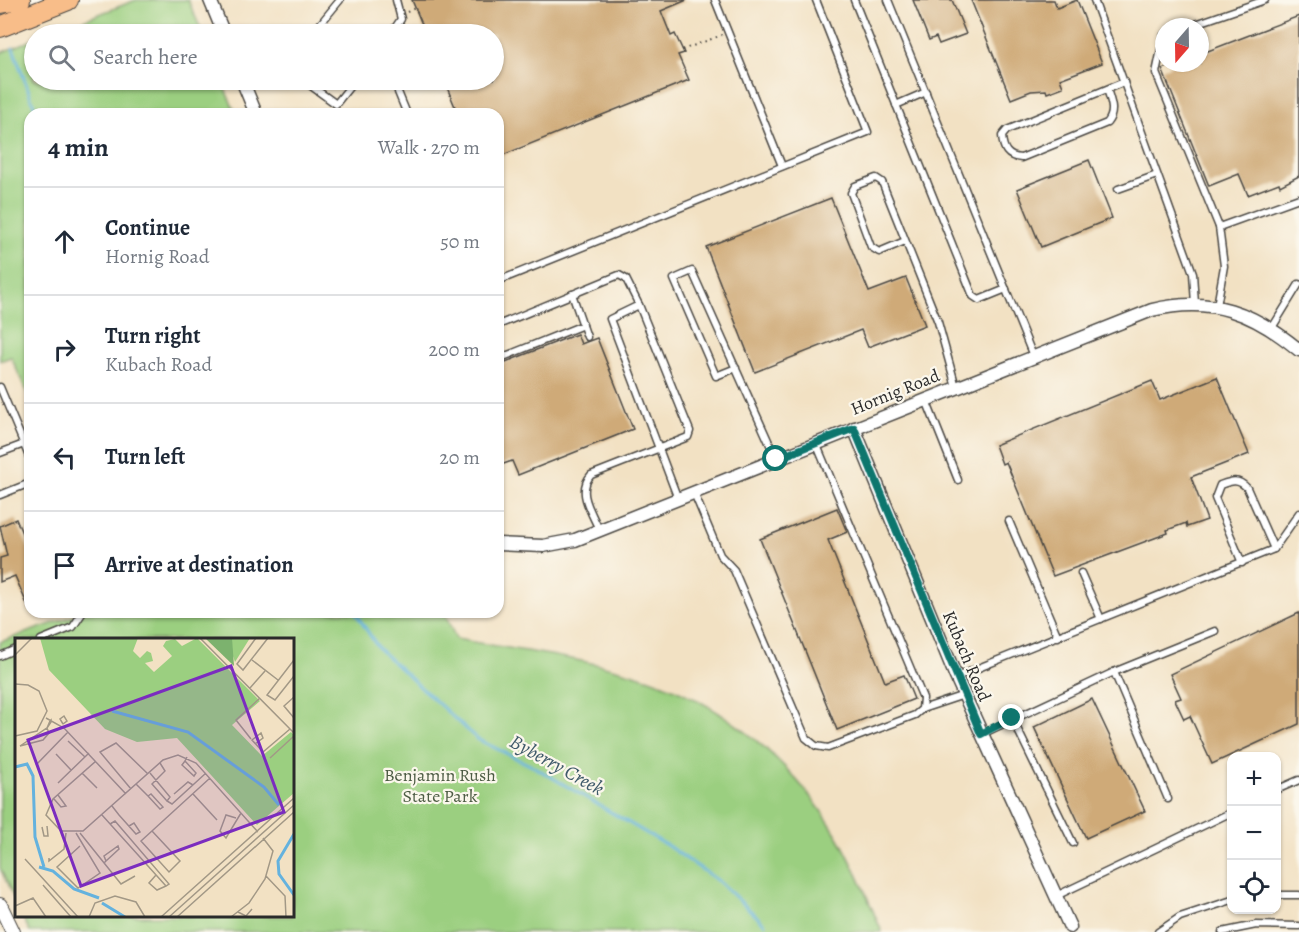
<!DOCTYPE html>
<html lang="en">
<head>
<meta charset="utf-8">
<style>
	body { margin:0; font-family:Alegreya,serif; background:#f2f2f3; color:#1f2937 }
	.controls { position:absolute; right:18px; bottom:18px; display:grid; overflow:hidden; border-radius:12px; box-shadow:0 2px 4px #0004 }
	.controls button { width:54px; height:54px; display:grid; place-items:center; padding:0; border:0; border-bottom:2px solid #e0e1e3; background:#fff; color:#1f2937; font:30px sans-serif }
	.compass { position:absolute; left:1155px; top:18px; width:54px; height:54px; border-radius:50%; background:#fff; box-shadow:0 2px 4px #0004; rotate:200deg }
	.stop { position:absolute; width:18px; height:18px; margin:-14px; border:4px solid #0f766e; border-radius:50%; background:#fff }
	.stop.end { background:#0f766e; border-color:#fff; box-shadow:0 2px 6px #0008 }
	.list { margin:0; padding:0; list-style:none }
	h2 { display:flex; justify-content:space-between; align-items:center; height:78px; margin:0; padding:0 24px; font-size:26px }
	h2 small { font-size:20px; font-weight:400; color:#747a83 }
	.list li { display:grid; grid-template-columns:39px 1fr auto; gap:18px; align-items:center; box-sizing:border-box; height:108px; padding:0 24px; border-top:2px solid #e0e1e3 }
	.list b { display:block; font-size:22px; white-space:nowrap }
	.list p { margin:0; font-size:20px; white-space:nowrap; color:#747a83 }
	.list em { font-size:20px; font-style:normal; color:#747a83 }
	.icon { flex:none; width:33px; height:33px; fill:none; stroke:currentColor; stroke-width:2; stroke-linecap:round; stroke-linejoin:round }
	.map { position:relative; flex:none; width:1299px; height:932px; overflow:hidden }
	.search { position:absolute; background:#fff; box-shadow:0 2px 4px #0004; left:24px; top:24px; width:480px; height:66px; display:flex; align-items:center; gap:15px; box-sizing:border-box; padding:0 21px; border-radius:33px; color:#747a83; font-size:22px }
	.panel { position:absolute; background:#fff; box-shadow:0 2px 4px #0004; left:24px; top:108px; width:480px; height:510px; border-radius:18px }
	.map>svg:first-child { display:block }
	.green { fill:#9bcf80; stroke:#637d56; stroke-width:1.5 }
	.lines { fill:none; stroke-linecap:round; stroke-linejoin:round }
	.stream { stroke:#64b2de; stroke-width:3 }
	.building { fill:#cfaa78 }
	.service-casing { stroke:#494642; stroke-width:9 }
	.minor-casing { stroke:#494642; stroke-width:15 }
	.tertiary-casing { stroke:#494642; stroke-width:16 }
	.trunk-casing { stroke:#494642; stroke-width:22 }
	.path { stroke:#494642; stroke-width:2; stroke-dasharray:1.5 4.5; stroke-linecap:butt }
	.service { stroke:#fff; stroke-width:6 }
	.minor { stroke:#fff; stroke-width:12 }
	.tertiary { stroke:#fff; stroke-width:14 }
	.trunk { stroke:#f8bd89; stroke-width:20 }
	.route { stroke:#0f766e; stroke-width:8 }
	.labels { text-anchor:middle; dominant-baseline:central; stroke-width:4.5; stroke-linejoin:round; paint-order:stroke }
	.street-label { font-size:18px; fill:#2b2b2b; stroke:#fbf7ec }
	.park-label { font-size:18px; fill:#4d5c44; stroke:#fbf7ec }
	.water-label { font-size:20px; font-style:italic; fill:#3f5a6a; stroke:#fbf7ec }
	.inset-river { fill:none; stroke:#64b2de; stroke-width:3 }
	.inset-road { fill:none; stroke:#a29886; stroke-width:1.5 }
	.view { fill:#7b2cbf; fill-opacity:0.15; stroke:#7b2cbf; stroke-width:3 }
	.inset-edge { fill:none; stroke:#2b2b2b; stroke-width:3 }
</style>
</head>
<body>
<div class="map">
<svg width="1299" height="932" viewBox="0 0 1299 932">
	<rect width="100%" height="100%" fill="#fbf7ec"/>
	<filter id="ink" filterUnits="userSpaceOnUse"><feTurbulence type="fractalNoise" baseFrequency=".0167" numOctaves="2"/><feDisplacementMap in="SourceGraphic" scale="12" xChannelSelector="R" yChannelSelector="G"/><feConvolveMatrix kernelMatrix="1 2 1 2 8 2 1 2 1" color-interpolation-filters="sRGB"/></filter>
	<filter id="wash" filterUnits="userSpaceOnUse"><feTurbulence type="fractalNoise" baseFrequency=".008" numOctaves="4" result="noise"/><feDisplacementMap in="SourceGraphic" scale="24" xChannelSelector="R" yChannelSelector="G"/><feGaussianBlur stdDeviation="1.35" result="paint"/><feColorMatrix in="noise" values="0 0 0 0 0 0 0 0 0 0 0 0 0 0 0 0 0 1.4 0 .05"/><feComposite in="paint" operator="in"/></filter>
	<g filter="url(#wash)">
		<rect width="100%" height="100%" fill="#f2e1c3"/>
		<!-- green -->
		<g class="green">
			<path d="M136,0H188L203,34H47Z"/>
			<path d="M34,39V80H221L236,114H30V399L11,357L0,361V53Z"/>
			<path d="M85,612H444L456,639C515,650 576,657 634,674C720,699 793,761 838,837C856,867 868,900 882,932H30L22,916H292V640H16V903L0,868V642Z"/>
		</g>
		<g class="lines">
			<!-- stream -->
			<g class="stream">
				<path d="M13,48L37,114"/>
				<path d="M355,612L379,649L477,739L536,768L668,846L717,880L765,924"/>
			</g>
		</g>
		<g id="blocks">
			<!-- building -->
			<g class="building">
				<path d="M412,0H687L661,11L671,36L675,34L684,53L678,55L689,80L498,157V114H458L444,80H494V34H426Z"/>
				<path d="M913,0H952L966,34L939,44L936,37L929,40Z"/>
				<path d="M971,0H1054L1057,8L1077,0L1102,63L1060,79L1063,87L1047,93L1046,90L1031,91L1011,99Z"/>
				<path d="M1299,16V176L1280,186L1279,183L1248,195L1239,174L1209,186L1162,69L1177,63H1200V54Z"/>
				<path d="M1089,160L1112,218L1041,247L1017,189Z"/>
				<path d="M831,198L869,292L906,278L925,325L868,347L861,330L755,372L706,247Z"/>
				<path d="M577,334L581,344L597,338L633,429L518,475L512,461L498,466V365Z"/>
				<path d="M1217,377L1249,454L1191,477L1207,520L1187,527L1186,523L1167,530L1168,533L1053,576L1006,462L1002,464L995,445L1152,381L1160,400Z"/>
				<path d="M837,508L847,532L828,540L885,682L904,675L914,699L837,730L760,539Z"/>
				<path d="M16,519L30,552L29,609L15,576L0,582V558L7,556L0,526Z"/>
				<path d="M1299,613V724L1212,764L1190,716L1184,719L1175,700L1181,698L1170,674Z"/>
				<path d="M1092,699L1145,811L1086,838L1034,727Z"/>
			</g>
		</g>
	</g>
	<g filter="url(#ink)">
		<use href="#blocks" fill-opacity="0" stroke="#494642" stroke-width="1.5"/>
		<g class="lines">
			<defs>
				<g id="service">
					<path d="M715,0L782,166"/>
					<path d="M854,0L973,296L979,300L1006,289"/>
					<path d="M888,0L1033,356"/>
					<path d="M1094,0L1193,273L1195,304"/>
					<path d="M1187,27L1265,0"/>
					<path d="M312,34L340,0"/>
					<path d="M391,34L401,19L396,0"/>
					<path d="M1164,35L1156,73L1219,227L1224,266L1217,306"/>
					<path d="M303,80L336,104L355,80"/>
					<path d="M244,83L253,80"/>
					<path d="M1107,89C1111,102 1116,112 1107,123L1021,158C1007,157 1003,149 1002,136L1007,130L1107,89L1124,82"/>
					<path d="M398,92L407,114"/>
					<path d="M896,105L926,92"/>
					<path d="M1118,189L1157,175"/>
					<path d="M1219,227L1299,198"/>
					<path d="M905,241L879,252L871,247L851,193L855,186L876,178L882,182L938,322L956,387"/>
					<path d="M498,281L868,132L816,0"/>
					<path d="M572,294L587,337"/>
					<path d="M498,325L619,275L626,279L639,305L610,319L678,499"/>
					<path d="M1272,328L1299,284"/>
					<path d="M498,359L583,325"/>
					<path d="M736,368L716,376L674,279L692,271L771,447L776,459"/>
					<path d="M0,387L30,459"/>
					<path d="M926,400L958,480"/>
					<path d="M0,453L24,444"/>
					<path d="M694,493L720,555L734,570L806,738L816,746L828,748L915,715L922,709L923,698L816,443"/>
					<path d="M0,495L30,483"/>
					<path d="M1009,521L1058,637"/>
					<path d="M599,530C592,512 576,492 591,475L688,437L690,431L639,305"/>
					<path d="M1242,563L1215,498L1220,485C1231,481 1238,478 1247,488L1274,549"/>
					<path d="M1081,573L1101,619"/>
					<path d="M41,640L73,627L83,612"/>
					<path d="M0,656L16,649"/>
					<path d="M1114,672L1168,799"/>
					<path d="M956,677L1274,549L1299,513"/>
					<path d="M922,709L964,695"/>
					<path d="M1012,718L1073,843"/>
					<path d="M982,734L1114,672L1215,631"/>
					<path d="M1276,790L1299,780"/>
					<path d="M1276,895H1299"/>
					<path d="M1056,896L1232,812"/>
					<path d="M1158,932L1180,917L1232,900"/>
					<path d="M1222,932L1256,925L1299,926"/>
				</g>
				<g id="minor">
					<path d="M210,0L224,34"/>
					<path d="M242,80L256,114"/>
					<path d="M854,428L956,677L1070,927"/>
					<path d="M498,544L543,546L575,540L1152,310C1212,296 1253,312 1299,350"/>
				</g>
				<path id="tertiary" d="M0,905L13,932"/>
				<g id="trunk">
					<path d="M0,3L20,0"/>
					<path d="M0,27L68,0"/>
				</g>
			</defs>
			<!-- service casing -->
			<use href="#service" class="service-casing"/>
			<!-- minor casing -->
			<use href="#minor" class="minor-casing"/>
			<!-- tertiary casing -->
			<use href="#tertiary" class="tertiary-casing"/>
			<!-- trunk casing -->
			<use href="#trunk" class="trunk-casing"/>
			<!-- path -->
			<g class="path">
				<path d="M407,12L415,8"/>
				<path d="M682,50L722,35"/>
			</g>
			<!-- service -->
			<use href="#service" class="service"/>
			<!-- minor -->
			<use href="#minor" class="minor"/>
			<!-- tertiary -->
			<use href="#tertiary" class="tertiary"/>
			<!-- trunk -->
			<use href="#trunk" class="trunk"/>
		</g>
	</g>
	<g class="lines" filter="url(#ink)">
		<!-- route -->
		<path class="route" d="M776,459L854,428L981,734L1012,718"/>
	</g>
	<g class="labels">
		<!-- street labels -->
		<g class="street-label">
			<text transform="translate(895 392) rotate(-22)">Hornig Road</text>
			<text transform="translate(967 656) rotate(67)">Kubach Road</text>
		</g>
		<!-- park labels -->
		<g class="park-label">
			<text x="440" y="775">Benjamin Rush<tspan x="440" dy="21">State Park</tspan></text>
		</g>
		<!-- water labels -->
		<g class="water-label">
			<text transform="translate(557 765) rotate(29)">Byberry Creek</text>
		</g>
	</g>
	<!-- overview -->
	<g transform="translate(15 638)">
		<rect width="279" height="279" fill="#f2e1c3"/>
		<path d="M25,0H123L118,13L125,20L132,13L136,15L138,23L130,25L139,34L157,18L148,8L151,3L160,1L167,8L182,0L245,63L217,87L247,118L276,94L279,97V155L242,187L162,100L122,104L90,91L34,32ZM217,0H235L220,24L215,9Z" fill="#9bcf80"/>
		<path d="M190,0H217L219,28Z" fill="#7cb26e"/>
		<path class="inset-river" d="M97,73L173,94L249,149L264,167M0,129L12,126L18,138L20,199L29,229M279,196L263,223L264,236L279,257M24,229L38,233L59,251L84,260M87,265L110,279"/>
		<path class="inset-road" d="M185,0L279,95M241,0L222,26L228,32L253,0M0,17L17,0M237,22L263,42M279,22L252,57L260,62L279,38M0,46L13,47L24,53L32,73L22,93L0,98M235,50L250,33M279,59L269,68L279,80M31,80L49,90L111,156M36,82V84L32,90L35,83ZM48,86L52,83L49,78L45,81L48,86M32,90L34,95L28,102L5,108ZM236,101L221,82L245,60M53,103L70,119M240,106L248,100L246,95L237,102L247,113L248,114L275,91M41,116L56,132M255,120L279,98M81,123L38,161L31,177L46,193H68L148,122L163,117L181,125L243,194M170,123L167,127L179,138L181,135L170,123L172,119M145,125L150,133L137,146L152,163M21,127L53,94M67,135L82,150M135,135L155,159L152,163L157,166L191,135M43,145L74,115M121,146L133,158L145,171L148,169L136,156L133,158M116,151L85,114L101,105L133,136M159,156L173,144L178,147M178,156L202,182M39,161L46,169L51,168L43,157M97,168L104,177L121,196L125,194L119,185L114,188M87,177L151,248L154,246L100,183L95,186M221,180L211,177L205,193L211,200L226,175M27,189L29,198H33L32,188M137,193L165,223L154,234L126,203L195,140M61,195L85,235L63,250L42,229L65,208M65,195L106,246L120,238M34,220V223L49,211L51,195M10,221L63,279M89,225L91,223L104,211L103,208L89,218L91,223M141,237L134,245L142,252L151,248M251,238L270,258L271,279M28,247L56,279M0,268L18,260L31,279M223,274L231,278L237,271M74,279L80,265L100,258L121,264L130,279M146,279L279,160M154,279L279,167M162,279L279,174M216,279L234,265L250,241L258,213L248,200"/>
		<path class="view" d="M216,28L269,174L66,248L13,102Z"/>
		<rect width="279" height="279" class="inset-edge"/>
	</g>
</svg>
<div class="controls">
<button>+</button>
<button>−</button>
<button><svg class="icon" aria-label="locate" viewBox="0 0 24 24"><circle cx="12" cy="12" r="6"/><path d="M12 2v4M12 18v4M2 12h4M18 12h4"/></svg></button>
</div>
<svg class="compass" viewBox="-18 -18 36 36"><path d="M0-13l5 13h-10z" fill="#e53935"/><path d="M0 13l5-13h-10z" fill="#747a83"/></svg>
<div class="stop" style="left:776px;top:459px"></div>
<div class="stop end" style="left:1012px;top:718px"></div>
<div class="search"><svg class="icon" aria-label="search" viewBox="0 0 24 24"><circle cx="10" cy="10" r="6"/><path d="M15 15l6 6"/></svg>Search here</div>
<section class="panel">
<h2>4 min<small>Walk · 270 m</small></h2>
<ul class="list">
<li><svg class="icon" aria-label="ahead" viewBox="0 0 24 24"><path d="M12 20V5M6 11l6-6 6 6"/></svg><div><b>Continue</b><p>Hornig Road</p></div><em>50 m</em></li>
<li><svg class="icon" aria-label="right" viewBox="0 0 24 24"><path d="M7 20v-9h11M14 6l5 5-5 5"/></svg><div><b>Turn right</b><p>Kubach Road</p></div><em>200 m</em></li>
<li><svg class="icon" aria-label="left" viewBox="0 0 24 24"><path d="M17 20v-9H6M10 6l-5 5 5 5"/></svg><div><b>Turn left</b></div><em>20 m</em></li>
<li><svg class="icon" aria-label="arrive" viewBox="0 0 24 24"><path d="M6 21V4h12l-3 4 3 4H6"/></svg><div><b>Arrive at destination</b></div></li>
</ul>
</section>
</div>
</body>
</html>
